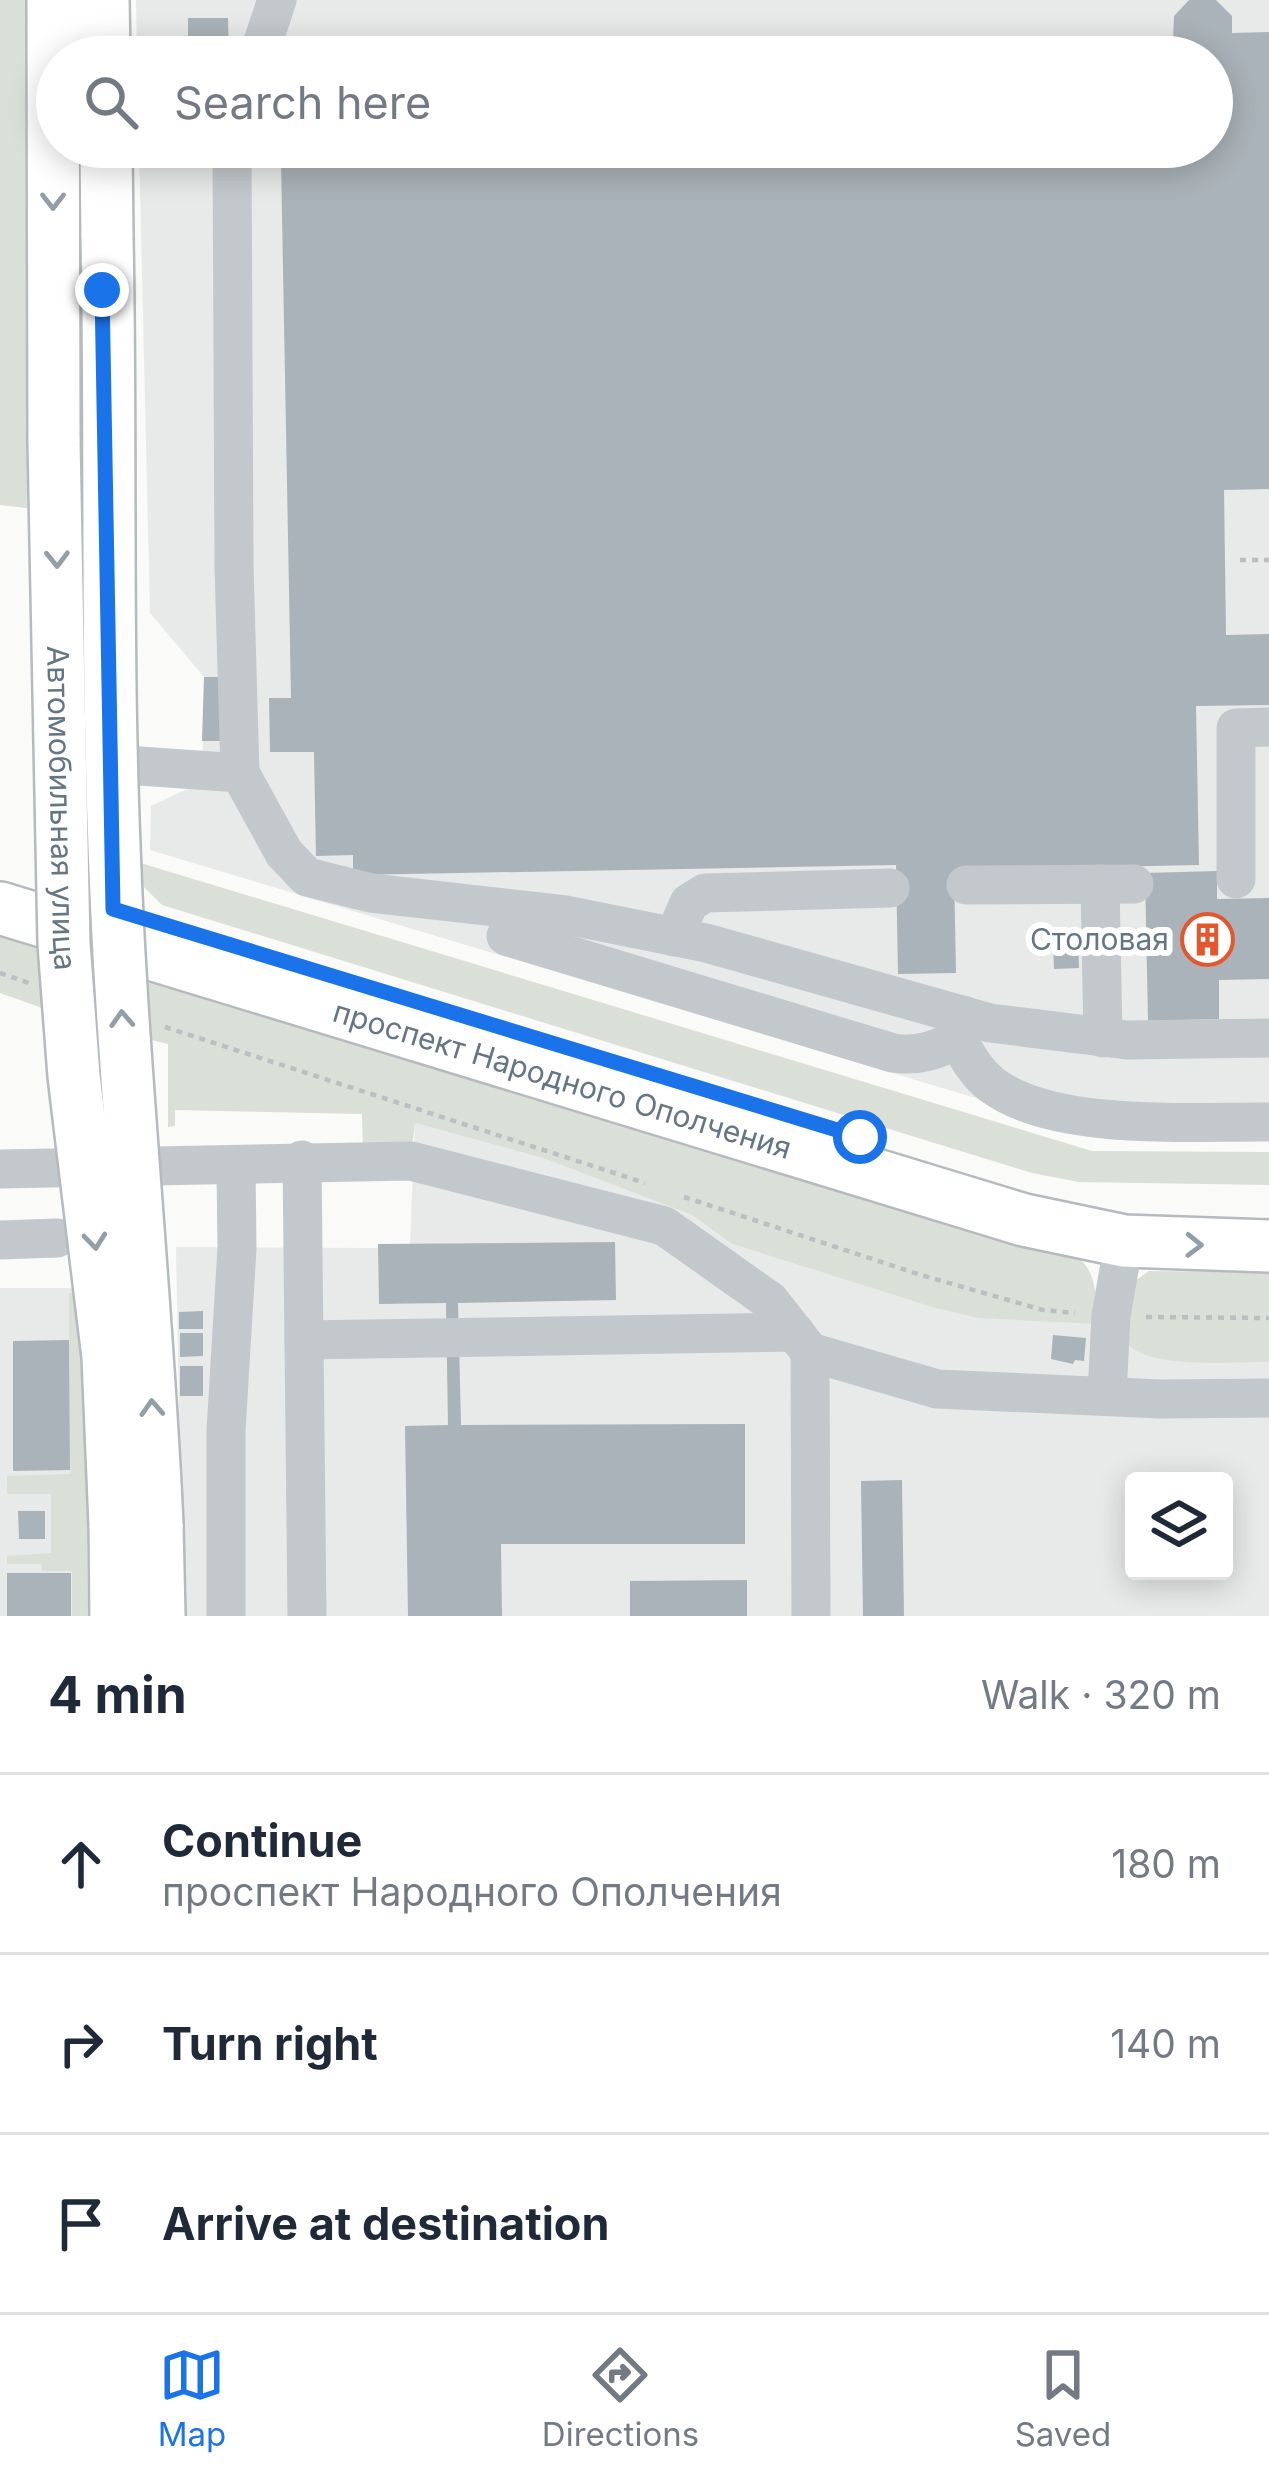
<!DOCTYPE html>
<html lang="en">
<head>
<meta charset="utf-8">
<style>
	body { margin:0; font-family:Inter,sans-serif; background:#f6f6f7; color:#1f2937 }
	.controls { position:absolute; right:36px; bottom:36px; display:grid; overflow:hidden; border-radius:12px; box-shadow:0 6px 30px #0003 }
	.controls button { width:108px; height:108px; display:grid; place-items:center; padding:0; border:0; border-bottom:3px solid #e0e1e3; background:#fff; color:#1f2937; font:60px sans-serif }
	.stop { position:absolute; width:36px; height:36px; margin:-27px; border:9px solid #1a73e8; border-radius:50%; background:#fff }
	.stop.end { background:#1a73e8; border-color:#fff; box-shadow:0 3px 12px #0008 }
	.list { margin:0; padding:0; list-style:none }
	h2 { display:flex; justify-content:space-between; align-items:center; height:156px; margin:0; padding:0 48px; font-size:51px }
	h2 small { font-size:39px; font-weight:400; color:#747a83 }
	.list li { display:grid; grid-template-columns:78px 1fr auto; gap:36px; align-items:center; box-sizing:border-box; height:180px; padding:0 48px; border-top:3px solid #e0e1e3 }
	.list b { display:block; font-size:45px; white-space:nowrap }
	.list p { margin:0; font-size:39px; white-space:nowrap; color:#747a83 }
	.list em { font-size:39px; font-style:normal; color:#747a83 }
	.icon { flex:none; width:66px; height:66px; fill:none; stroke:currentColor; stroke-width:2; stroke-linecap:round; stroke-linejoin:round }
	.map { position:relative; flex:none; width:1269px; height:1616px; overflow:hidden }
	.search { position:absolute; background:#fff; box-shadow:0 6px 30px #0003; left:36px; right:36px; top:36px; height:132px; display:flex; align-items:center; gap:30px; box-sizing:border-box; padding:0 42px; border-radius:66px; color:#747a83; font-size:45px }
	.sheet { height:696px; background:#fff }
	nav { display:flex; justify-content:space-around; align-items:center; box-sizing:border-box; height:168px; border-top:3px solid #e0e1e3; background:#fff; font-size:33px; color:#747a83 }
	nav a { display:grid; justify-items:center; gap:6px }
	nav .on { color:#1a73e8 }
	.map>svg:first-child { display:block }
	.built { fill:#e8e9e9; fill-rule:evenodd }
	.green { fill:#dadfd7 }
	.building { fill:#aab3b9 }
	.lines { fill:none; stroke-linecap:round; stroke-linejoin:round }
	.major-casing { stroke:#b5babe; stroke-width:56 }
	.path { stroke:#bbbfc2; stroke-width:4.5; stroke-dasharray:6 6; stroke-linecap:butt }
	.minor { stroke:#c3c8cc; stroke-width:39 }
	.major { stroke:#fff; stroke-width:51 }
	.major-bridge-casing { stroke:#b5babe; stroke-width:56; stroke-linecap:butt }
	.major-bridge { stroke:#fff; stroke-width:51 }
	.oneway { stroke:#939fa8 }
	.route { stroke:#1a73e8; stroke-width:15 }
	.labels { text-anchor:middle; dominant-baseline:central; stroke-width:12; stroke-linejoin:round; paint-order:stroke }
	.street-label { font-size:30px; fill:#657683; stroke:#fff }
	.poi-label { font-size:30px; fill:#657683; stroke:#fff; text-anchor:end }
</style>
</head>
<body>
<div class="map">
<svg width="1269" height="1616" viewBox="0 0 1269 1616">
	<rect width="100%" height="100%" fill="#fafaf8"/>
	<!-- built -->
	<g class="built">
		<path d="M136,0H1269V1134L1092,1133L150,850L151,806L202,782L204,677L150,613L139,147H1212V57H137Z"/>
		<path d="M415,1123L546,1159L692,1215L732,1244L935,1308L979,1318L1269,1328V1616H183L176,1247L378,1248L410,1244ZM1134,1481H1224V1571H1134Z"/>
		<path d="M0,1288H73L79,1616H0Z"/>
	</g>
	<!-- green -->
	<g class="green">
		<path d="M0,0H27V508L0,505Z"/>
		<path d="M134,861L1092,1151L1269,1152V1185L1079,1182L1032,1173L162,905L143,886Z"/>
		<path d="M0,926L1075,1255C1098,1271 1096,1298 1097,1324L978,1318L935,1308L732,1244L692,1215L546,1159L415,1123L412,1147L363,1150L362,1114L175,1110V1126L168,1127V1044L93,1026L0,993Z"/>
		<path d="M1149,1271L1269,1272V1362C1233,1361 1149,1371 1126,1342L1131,1284Z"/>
		<path d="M69,1293H77L91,1531L87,1535L88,1616H72V1571H42L41,1564H7V1556L51,1553V1494H7V1476L70,1474Z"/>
	</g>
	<!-- building -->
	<g class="building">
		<path d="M1189,0H1216L1232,16V33L1269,32V489L1224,490L1226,635L1269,634V705L1196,706L1199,865L954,870L956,973L898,974L896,865L353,875V855L316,856L314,752H270L269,698H291L281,161L1212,147V57H1191L1173,40L1174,16Z"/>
		<path d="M188,18H228L229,57H188Z"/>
		<path d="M204,677H224L222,741H202Z"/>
		<path d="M1217,871V899L1269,898V979L1219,980V1019L1148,1021L1145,873Z"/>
		<path d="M1078,939L1079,968L1054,969L1053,940Z"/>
		<path d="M615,1242L616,1300L458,1303L461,1425L745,1424V1544H501L502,1616H408L405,1426L448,1425L446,1303L379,1304L378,1244Z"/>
		<path d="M203,1311V1329H179V1312Z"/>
		<path d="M180,1333H203V1356L180,1357Z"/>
		<path d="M1053,1335L1086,1338L1084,1361L1075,1360L1073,1364L1051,1359Z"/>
		<path d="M69,1340L70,1470L13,1471V1341Z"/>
		<rect x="180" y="1366" width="23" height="30"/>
		<path d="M902,1480L904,1616H863L861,1481Z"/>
		<path d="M18,1511H45V1539H19Z"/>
		<rect x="7" y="1573" width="64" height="43"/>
		<path d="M747,1580V1616H630V1581Z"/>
	</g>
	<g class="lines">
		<defs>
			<g id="major">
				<path d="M53,0L54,442"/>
				<path d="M103,0L104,57"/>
				<path d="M106,147L107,237"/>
				<path id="s1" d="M0,908L1024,1220L1124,1241L1269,1246"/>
				<path d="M115,1525L116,1616"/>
				<path d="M157,1525L159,1616"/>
			</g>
		</defs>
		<!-- major casing -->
		<use href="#major" class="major-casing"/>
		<!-- path -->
		<g class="path">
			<path d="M1240,560H1269"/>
			<path d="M0,973L29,983"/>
			<path d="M165,1027L645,1183"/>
			<path d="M684,1197L921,1275L1043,1310L1075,1313"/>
			<path d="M1146,1317L1269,1318"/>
		</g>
		<!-- minor -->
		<g class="minor">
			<path d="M258,57L277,0"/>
			<path d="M232,147L234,566L240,773L284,853L307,877L371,893L566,915L706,943L990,1023L1127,1040L1269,1038"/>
			<path d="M111,764L240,773"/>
			<path d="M1236,879V728L1269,727"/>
			<path d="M1100,884L1103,1038"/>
			<path d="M966,885L1134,884"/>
			<path d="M506,936L893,1053C918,1057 935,1050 958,1040"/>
			<path d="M674,937L689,903L705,893L890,888"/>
			<path d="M963,1015L958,1040C968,1057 976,1073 992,1085C1055,1132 1192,1121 1269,1122"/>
			<path d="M302,1160L307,1616"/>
			<path d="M0,1169L411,1161L664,1226L770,1301L810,1352L937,1389L1160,1399L1269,1398"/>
			<path d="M0,1240L57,1238"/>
			<path d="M304,1340L795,1332"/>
			<path d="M810,1352L811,1616"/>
			<path d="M1107,1395L1111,1316L1124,1241"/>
			<path d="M226,1616V1431L237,1248L236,1167"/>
		</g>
		<!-- major -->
		<use href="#major" class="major"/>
		<defs>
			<g id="major-bridge">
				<path d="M107,237C111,440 106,643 114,845C122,1072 147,1298 157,1525"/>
				<path id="s2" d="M54,442L64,944L74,1076L108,1357L115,1525"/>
			</g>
		</defs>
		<!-- major-bridge casing -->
		<use href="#major-bridge" class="major-bridge-casing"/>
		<!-- major-bridge -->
		<use href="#major-bridge" class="major-bridge"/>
	</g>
	<!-- one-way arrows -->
	<defs><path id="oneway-chevron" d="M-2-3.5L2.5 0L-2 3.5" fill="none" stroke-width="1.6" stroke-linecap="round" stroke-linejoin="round" transform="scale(3)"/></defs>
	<g class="oneway">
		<use href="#oneway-chevron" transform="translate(53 201) rotate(90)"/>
		<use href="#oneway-chevron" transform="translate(57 559) rotate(89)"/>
		<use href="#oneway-chevron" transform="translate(122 1019) rotate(-93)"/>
		<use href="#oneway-chevron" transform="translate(95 1241) rotate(84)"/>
		<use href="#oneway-chevron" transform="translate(1194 1245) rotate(1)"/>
		<use href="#oneway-chevron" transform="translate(152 1408) rotate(-93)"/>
	</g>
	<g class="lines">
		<!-- route -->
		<path class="route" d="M102,290L113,909L860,1137"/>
	</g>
	<!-- icons -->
	<defs>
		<symbol id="building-ring" viewBox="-11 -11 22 22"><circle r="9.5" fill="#fff" stroke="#e4572e" stroke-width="1.5"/><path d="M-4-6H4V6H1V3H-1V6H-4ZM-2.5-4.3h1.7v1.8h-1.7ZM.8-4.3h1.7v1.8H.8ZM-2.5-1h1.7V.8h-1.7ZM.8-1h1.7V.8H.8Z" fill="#e4572e"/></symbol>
	</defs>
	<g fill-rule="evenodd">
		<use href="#building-ring" x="1178" y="910" width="59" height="59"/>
	</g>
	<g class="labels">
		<!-- street labels -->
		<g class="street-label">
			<text stroke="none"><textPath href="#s2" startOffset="366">Автомобильная улица</textPath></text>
			<text stroke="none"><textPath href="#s1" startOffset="588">проспект Народного Ополчения</textPath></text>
		</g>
		<!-- poi labels -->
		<g class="poi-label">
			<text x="1169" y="939">Столовая</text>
		</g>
	</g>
</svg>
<div class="controls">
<button><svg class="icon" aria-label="layers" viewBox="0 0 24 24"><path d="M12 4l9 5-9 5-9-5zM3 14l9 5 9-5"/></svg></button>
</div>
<div class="stop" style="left:860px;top:1137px"></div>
<div class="stop end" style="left:102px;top:290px"></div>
<div class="search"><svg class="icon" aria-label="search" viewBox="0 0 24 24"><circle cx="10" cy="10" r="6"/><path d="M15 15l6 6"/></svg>Search here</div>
</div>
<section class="sheet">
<h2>4 min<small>Walk · 320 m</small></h2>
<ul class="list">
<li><svg class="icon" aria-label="ahead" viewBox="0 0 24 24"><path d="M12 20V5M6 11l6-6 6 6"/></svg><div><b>Continue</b><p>проспект Народного Ополчения</p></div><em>180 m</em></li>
<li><svg class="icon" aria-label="right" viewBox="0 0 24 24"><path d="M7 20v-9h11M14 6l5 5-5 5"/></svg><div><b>Turn right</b></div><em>140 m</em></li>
<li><svg class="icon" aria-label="arrive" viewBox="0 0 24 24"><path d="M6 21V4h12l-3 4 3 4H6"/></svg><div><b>Arrive at destination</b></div></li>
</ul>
</section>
<nav>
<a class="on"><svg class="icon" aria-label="map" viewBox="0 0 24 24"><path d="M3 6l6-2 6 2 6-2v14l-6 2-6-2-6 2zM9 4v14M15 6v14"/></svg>Map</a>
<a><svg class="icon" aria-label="directions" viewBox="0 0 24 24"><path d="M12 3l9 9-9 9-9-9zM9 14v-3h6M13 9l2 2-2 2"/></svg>Directions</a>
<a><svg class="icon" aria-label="saved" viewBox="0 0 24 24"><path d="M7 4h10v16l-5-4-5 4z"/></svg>Saved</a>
</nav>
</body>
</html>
